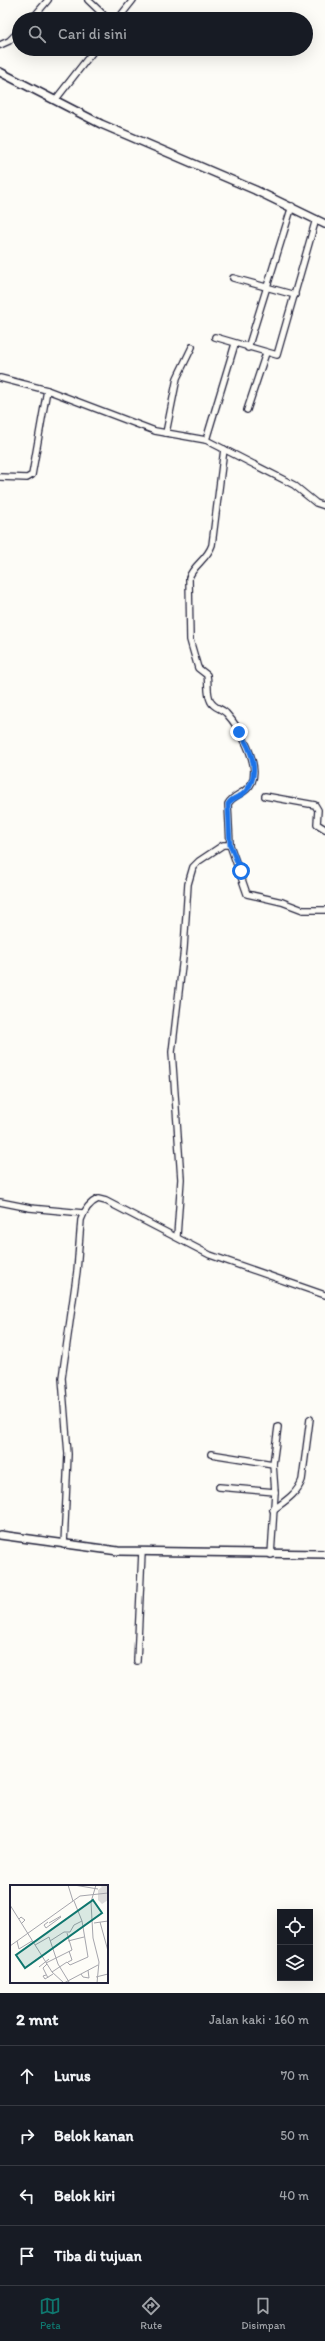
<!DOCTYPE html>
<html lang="id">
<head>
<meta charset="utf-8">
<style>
	body { margin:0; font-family:Itim,sans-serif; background:#20242c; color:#f1f3f6 }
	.controls { position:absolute; right:12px; bottom:12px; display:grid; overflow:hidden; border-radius:0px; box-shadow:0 4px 16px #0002 }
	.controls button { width:36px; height:36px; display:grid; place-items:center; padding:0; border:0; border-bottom:1px solid #363941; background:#171b24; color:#f1f3f6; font:20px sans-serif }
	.stop { position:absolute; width:12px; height:12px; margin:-9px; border:3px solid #1a73e8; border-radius:50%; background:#fff }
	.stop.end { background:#1a73e8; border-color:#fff; box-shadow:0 1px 4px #0008 }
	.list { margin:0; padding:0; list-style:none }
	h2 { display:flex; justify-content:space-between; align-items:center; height:52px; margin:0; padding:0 16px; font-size:17px }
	h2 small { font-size:13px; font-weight:400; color:#9ea1a6 }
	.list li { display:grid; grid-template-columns:26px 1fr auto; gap:12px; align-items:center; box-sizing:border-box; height:60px; padding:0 16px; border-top:1px solid #363941 }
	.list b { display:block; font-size:15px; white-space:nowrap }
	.list em { font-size:13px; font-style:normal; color:#9ea1a6 }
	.icon { flex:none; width:22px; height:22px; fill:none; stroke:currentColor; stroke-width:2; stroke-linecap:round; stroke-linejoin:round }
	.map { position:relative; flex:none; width:325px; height:1993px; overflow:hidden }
	.search { position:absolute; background:#171b24; box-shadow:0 4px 16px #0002; left:12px; right:12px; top:12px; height:44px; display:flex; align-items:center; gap:10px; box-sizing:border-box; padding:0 14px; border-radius:22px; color:#9ea1a6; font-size:15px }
	.sheet { height:292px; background:#171b24 }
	nav { display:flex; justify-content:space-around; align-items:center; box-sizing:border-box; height:56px; border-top:1px solid #363941; background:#171b24; font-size:11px; color:#9ea1a6 }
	nav a { display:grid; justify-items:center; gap:2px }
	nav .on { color:#0f766e }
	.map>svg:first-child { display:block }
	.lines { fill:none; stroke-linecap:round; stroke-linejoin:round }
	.minor-casing { stroke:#22223b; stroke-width:8 }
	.tertiary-casing { stroke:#22223b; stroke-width:10 }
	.minor { stroke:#fdfcf7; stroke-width:5.5 }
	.tertiary { stroke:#fdfcf7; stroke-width:7 }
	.route { stroke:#1a73e8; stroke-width:5 }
	.inset-road { fill:none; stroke:#a5a5ac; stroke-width:1 }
	.view { fill:#0f766e; fill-opacity:0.15; stroke:#0f766e; stroke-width:2 }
	.inset-edge { fill:none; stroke:#22223b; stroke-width:2 }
</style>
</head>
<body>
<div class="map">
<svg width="325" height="1993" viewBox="0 0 325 1993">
	<rect width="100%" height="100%" fill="#fdfcf7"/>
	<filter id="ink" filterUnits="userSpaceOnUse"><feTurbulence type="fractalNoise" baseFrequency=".025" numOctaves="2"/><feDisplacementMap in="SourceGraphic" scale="8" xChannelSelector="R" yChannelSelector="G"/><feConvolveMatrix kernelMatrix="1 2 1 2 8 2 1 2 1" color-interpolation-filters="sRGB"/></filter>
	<g filter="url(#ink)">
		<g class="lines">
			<defs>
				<g id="minor">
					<path d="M88,0L108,19"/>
					<path d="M32,19L48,0"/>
					<path d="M118,19L133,0"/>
					<path d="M0,45L9,41L19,31"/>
					<path d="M56,99L95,49"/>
					<path d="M233,278L295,295"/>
					<path d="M215,337L277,355L316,219"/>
					<path d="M248,348L292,206"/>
					<path d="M0,378L47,390L155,431L206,440L294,485L316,503L325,506"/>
					<path d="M247,410L266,353"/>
					<path d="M166,433L177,378L192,347"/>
					<path d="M206,440L235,344"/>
					<path d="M224,449L212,545C207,560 193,565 189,578L190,640L198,668L207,675C209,685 206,693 211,702C214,708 221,708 226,713C239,727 260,763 252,782C247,794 234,793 228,804L230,845L247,894L282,902L303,910H325"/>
					<path d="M0,477L27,478L32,475L47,390"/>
					<path d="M265,796L315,805L318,810L317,824L325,829"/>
					<path d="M0,1202L30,1208L83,1213"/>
					<path d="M177,1236L181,1179L172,1052L184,948L188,884L193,867L199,861L223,845H230"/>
					<path d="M211,1454L273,1464"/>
					<path d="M219,1487L275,1492"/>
					<path d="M273,1510C285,1501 297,1494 302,1480L310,1419"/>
					<path d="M64,1545L68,1454L62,1378L77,1271L81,1220C84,1211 89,1203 98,1199L106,1201L210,1255L325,1295"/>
					<path d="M271,1555L275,1492L273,1464L278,1427"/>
					<path d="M137,1661L142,1552"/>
				</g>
				<g id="tertiary">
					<path d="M0,72L101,124L255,190L325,224"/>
					<path d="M0,1535L118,1551L325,1554"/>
				</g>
			</defs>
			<!-- minor casing -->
			<use href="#minor" class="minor-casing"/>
			<!-- tertiary casing -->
			<use href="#tertiary" class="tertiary-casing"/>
			<!-- minor -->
			<use href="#minor" class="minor"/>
			<!-- tertiary -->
			<use href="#tertiary" class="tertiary"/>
		</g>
	</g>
	<g class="lines" filter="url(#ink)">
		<!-- route -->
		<path class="route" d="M239,732C252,749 261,775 245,792C240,798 233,796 228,804L230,845L241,871"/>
	</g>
	<!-- overview -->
	<g transform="translate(10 1885)">
		<rect width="98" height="98" fill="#fdfcf7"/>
		<path d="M89,0H98V15L92,19L88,15V5L92,2Z" fill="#dddcdb"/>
		<path class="inset-road" d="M58,0L63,16M64,0L88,4M86,0L81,17L83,53L89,77L87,98M0,20L42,87L54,98M9,34L11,32L15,35L11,39M38,37L34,40L36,43L51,32M90,37L98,66M39,38L51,31M84,38L98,36M7,56L9,64L22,56M40,56L54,47H60L64,40L72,36M58,56L74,52M25,60L39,52L48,79L59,97M0,61L70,11L98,8M58,77L62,75L59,66M36,78L62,65L57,48M37,79L33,83L38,93M29,82L39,74M42,87L57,77L60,80L78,72L72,36L64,16M71,89L73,92L79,93L78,85M36,90L33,91L35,94L43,89M86,92L98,89M54,98L88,80"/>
		<path class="view" d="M83,15L92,28L15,83L6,70Z"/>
		<rect width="98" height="98" class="inset-edge"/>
	</g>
</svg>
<div class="controls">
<button><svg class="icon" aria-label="locate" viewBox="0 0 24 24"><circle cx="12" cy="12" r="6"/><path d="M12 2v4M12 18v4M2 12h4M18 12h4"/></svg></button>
<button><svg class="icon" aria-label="layers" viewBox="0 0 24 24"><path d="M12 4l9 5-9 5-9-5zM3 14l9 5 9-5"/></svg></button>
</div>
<div class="stop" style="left:241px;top:871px"></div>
<div class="stop end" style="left:239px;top:732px"></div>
<div class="search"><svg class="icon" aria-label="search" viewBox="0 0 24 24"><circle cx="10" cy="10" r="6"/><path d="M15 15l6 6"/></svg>Cari di sini</div>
</div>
<section class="sheet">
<h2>2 mnt<small>Jalan kaki · 160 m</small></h2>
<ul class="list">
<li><svg class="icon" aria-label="ahead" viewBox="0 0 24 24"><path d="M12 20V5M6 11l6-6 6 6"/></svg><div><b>Lurus</b></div><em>70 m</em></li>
<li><svg class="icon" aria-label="right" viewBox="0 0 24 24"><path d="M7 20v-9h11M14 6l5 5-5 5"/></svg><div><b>Belok kanan</b></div><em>50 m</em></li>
<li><svg class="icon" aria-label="left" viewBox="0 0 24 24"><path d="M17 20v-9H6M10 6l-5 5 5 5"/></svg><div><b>Belok kiri</b></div><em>40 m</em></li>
<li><svg class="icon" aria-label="arrive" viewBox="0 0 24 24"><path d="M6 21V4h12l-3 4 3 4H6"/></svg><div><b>Tiba di tujuan</b></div></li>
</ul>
</section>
<nav>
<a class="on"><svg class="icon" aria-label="map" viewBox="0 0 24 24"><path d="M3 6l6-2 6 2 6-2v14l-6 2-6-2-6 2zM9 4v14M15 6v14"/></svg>Peta</a>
<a><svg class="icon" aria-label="directions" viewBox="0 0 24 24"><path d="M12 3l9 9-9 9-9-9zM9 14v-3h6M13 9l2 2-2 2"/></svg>Rute</a>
<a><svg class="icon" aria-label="saved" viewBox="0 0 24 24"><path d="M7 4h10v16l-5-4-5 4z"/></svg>Disimpan</a>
</nav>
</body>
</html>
